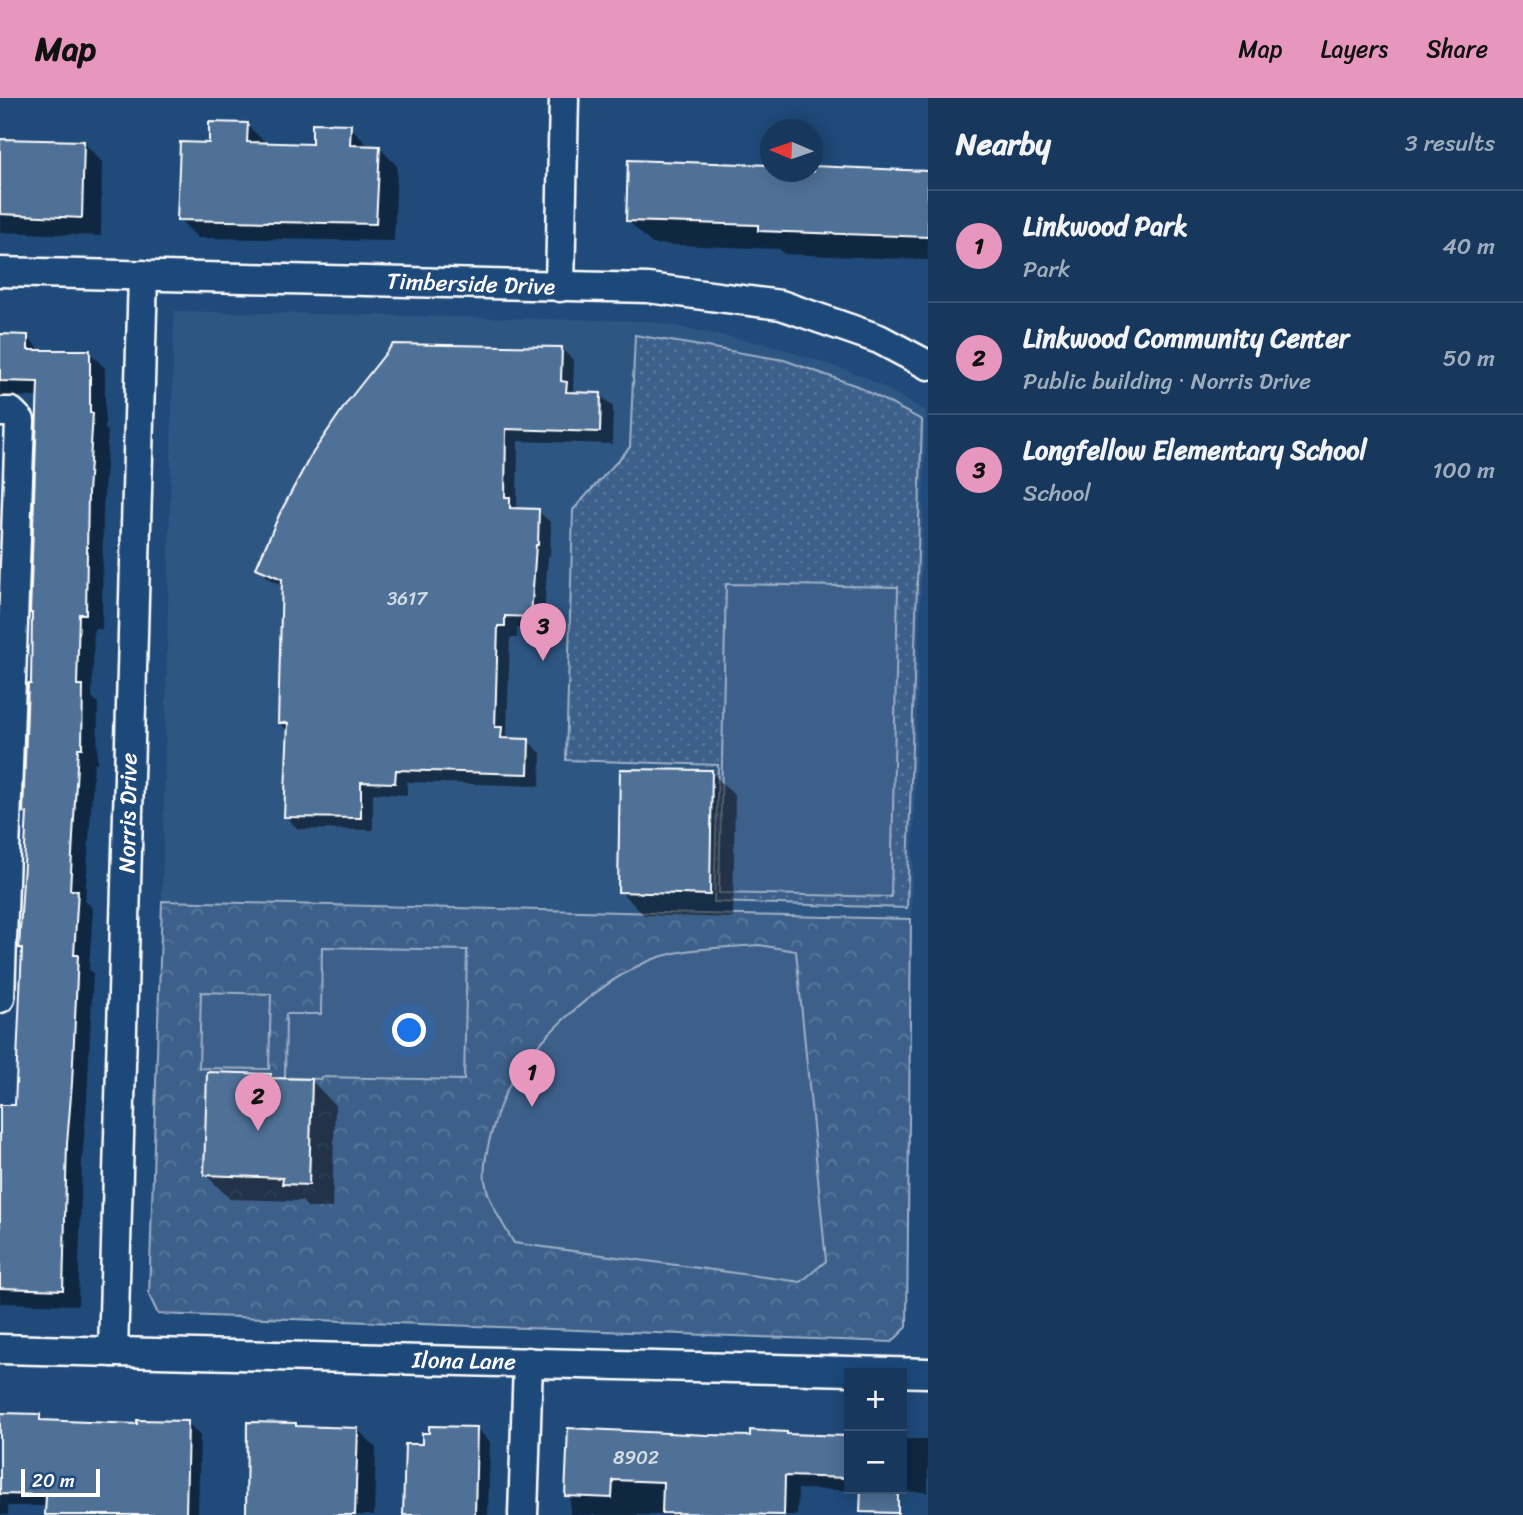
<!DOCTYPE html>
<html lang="en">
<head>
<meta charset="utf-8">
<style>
	body { margin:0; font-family:Sriracha,sans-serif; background:#244365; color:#f1f3f6 }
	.controls { position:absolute; right:21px; bottom:21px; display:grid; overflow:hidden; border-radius:0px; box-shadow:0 4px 18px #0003 }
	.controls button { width:63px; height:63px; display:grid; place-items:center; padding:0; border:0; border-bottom:2px solid #365272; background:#17385c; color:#f1f3f6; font:35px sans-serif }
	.compass { position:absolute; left:760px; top:21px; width:63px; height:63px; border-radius:50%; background:#17385c; box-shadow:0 4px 18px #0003; rotate:272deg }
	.scale { position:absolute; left:21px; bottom:18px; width:79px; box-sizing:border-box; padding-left:7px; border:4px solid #fff; border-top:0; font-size:19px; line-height:24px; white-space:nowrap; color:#fff; -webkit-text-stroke:5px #1f4a7a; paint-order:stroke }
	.you { position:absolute; left:410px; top:933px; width:24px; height:24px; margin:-18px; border:5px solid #fff; border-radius:50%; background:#1a73e8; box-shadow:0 0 0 10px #1a73e833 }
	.badge { display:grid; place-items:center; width:46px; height:46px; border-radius:50%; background:#e797bd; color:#111; font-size:23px; font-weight:700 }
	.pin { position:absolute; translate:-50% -58px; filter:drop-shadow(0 2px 4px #0008) }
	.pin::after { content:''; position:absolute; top:37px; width:24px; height:21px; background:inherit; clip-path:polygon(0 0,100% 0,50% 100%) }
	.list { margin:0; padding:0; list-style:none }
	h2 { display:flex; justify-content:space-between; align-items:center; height:91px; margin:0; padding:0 28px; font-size:30px }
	h2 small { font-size:23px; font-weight:400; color:#9eacbb }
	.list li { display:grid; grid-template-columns:46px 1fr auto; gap:21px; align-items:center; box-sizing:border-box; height:112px; padding:0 28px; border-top:2px solid #365272 }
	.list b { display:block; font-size:26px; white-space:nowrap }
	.list p { margin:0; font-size:23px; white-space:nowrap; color:#9eacbb }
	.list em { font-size:23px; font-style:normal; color:#9eacbb }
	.map { position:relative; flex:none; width:928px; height:1417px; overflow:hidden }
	header { display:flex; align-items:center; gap:42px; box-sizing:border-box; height:98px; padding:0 35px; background:#e797bd; color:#111 }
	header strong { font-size:33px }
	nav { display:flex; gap:38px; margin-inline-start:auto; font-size:24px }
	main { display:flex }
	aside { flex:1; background:#17385c }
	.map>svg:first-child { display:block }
	.built { fill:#2e5683 }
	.grass { fill:url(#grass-dots); stroke:#9eb0c5; stroke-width:2 }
	.park { fill:url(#park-crowns); stroke:#9eb0c5; stroke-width:2 }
	.garden { fill:#3c618b; stroke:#9eb0c5; stroke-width:2 }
	.shadow { fill:#0007 }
	.building { fill:#507197; stroke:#fff; stroke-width:2 }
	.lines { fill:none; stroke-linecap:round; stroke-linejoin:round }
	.street-casing { stroke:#fff; stroke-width:33 }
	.street { stroke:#1f4a7a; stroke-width:28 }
	.labels { text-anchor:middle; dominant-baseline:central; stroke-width:5; stroke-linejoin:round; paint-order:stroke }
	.number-label { font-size:19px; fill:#d3dce5 }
	.street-label { font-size:23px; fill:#fff; stroke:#1f4a7a }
</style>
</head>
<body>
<header>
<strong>Map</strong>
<nav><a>Map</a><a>Layers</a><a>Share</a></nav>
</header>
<main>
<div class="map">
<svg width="928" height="1417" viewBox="0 0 928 1417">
	<defs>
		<pattern id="grass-dots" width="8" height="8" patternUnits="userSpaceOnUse" patternTransform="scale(1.75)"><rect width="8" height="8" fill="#3c618b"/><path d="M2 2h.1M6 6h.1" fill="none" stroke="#59799c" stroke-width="1.8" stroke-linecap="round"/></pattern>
		<pattern id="park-crowns" width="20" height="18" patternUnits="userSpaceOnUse" patternTransform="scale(1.75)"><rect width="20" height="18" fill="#3c618b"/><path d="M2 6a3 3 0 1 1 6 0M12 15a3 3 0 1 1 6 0" fill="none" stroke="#59799c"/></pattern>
	</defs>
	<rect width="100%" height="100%" fill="#1f4a7a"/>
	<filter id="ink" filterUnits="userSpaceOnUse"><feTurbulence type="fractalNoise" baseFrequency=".0143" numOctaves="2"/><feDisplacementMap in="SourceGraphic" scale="14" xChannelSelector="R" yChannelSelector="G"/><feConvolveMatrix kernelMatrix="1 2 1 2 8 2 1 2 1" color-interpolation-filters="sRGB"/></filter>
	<g filter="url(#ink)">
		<!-- built -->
		<path class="built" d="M174,213L648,223L771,247L863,278L926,313L911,821L162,803Z"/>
		<!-- grass -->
		<path class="grass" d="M635,237L784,262L857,288L922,322L907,810L714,804L718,667L566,662L573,412L630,349Z"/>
		<!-- park -->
		<path class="park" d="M162,803L911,821L907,1229L892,1244L158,1216L149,1197Z"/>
		<!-- garden -->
		<g class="garden">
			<path d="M726,486L898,489L891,799L719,795Z"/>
			<path d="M759,847L796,853L826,1163L801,1184L514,1145C503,1126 488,1104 485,1082C483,1069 487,1052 490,1040C495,1023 499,1006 508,990C533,943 595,888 644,865C679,849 721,850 759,847Z"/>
			<path d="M322,849L467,852L464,982L321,979V981L285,980L286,916H321Z"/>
			<path d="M201,894L271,896L269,971L199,970Z"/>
		</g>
		<!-- shadow -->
		<g class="shadow">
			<path d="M247,27L267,46L313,48L350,28L369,49H379L397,68L394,143L198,140L179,121L210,47Z"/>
			<path d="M0,42L84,45L102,64L101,138L0,134Z"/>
			<path d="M813,70L928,74V162L784,156L779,151L652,146L627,122L771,74H813Z"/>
			<path d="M0,238L27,239L42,254H89L105,270V331L108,333L103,412L102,531H94L92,599L98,605L97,665H94L85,803L93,810L89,871L93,875L87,1002L82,1063L78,1207L0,1205V1009H16L24,853L21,850L28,717L25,714L32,588L39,299L0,298Z"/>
			<path d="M561,250L574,263L573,292L576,296L601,297L613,309L612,346L518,343L517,408L521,412L538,413L551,425L550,459L548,458L543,531L517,530V540H510L507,636L513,642L528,643L541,655L540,688L407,684V697L373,695V732L298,731L286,719L289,634L279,625L284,488L271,482L258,470Z"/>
			<path d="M0,414L7,421L0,618Z"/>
			<path d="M711,674L735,698L733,820L644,817L620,793Z"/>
			<path d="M270,977L274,982H311L335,1007L332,1110H308L302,1103L230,1101L206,1077Z"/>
			<path d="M0,1317L40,1318L46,1324L139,1328L188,1325L200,1338L198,1417H47V1408H8V1417H0Z"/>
			<path d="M295,1327L298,1330L357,1331L376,1350L374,1417H278Z"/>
			<path d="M477,1331L490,1344L488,1417H405L424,1348Z"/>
			<path d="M788,1338L849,1339V1391H902V1341H928V1394L798,1391L797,1417H570V1401L567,1398L727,1339Z"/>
		</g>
		<!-- building -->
		<g class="building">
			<path d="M209,24L248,25L247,44L312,46V25L351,26L350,47L380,48L376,126L177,122L180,44L209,45Z"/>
			<path d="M0,41L84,43L82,120L0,116Z"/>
			<path d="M628,62L771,67V74H813V68L928,73V139L758,133V127L626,123Z"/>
			<path d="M0,236L28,237V252H90V315H93L88,395L86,516H79L77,587H83L82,650H78L70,792H78L74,857H78L72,985L67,1046L63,1192L0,1190V1007H15L22,850H19L27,715L23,714L28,586H31L32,515H30L38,284L0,283Z"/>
			<path d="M393,246L562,249L561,283L567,284L566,294L601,295L600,334L506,331L505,399H510V410L539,411L538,447H536L531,519L505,518V528H498L495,629H502L501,640L529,641L528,676L396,672L395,685L361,684V720L284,719L288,625H278L282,481L256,470L280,415L310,359L348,303Z"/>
			<path d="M620,671L712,672L710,797L618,794Z"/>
			<path d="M207,974L271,976L270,980L312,981L309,1087L282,1086L283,1080L204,1077Z"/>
			<path d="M0,1315L40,1316V1322L137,1326V1322L188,1323L186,1417H45L46,1397L0,1396Z"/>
			<path d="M247,1324L296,1325V1328L358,1330L355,1417H246Z"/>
			<path d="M429,1328L477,1329L475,1417H403L405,1346H422V1335H429Z"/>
			<path d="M568,1330L707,1337L750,1338V1332L787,1334V1336L849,1338V1380L785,1378L784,1417L662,1415L663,1384L613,1382L612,1400L565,1398Z"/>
			<path d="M861,1391H898V1415L860,1414Z"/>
		</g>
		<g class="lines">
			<defs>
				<g id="street">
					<path d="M0,174L648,190L781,207L879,241L928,267"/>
					<path d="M560,189L564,0"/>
					<path d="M0,314H11L20,323L0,900"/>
					<path d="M0,1251L928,1275"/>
					<path d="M113,1254L143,177"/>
					<path d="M523,1417L528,1264"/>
				</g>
			</defs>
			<!-- street casing -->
			<use href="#street" class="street-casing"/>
			<!-- street -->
			<use href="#street" class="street"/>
		</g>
	</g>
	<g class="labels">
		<!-- number labels -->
		<g class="number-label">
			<text x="407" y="500">3617</text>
			<text x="636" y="1359">8902</text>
		</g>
		<!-- street labels -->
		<g class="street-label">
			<text transform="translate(471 186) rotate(2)">Timberside Drive</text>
			<text transform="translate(128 715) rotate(-89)">Norris Drive</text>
			<text transform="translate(464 1263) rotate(1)">Ilona Lane</text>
		</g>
	</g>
</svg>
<div class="controls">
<button>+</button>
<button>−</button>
</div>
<svg class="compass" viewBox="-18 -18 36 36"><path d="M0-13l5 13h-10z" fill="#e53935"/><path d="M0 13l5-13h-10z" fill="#9eacbb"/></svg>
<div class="scale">20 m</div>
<div class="you"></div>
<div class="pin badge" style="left:532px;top:1009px">1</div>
<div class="pin badge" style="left:258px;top:1033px">2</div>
<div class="pin badge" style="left:543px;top:563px">3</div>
</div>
<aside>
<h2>Nearby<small>3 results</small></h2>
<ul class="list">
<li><span class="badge">1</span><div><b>Linkwood Park</b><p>Park</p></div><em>40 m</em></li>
<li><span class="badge">2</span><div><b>Linkwood Community Center</b><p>Public building · Norris Drive</p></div><em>50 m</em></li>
<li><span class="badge">3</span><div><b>Longfellow Elementary School</b><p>School</p></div><em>100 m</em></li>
</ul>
</aside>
</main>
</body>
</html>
